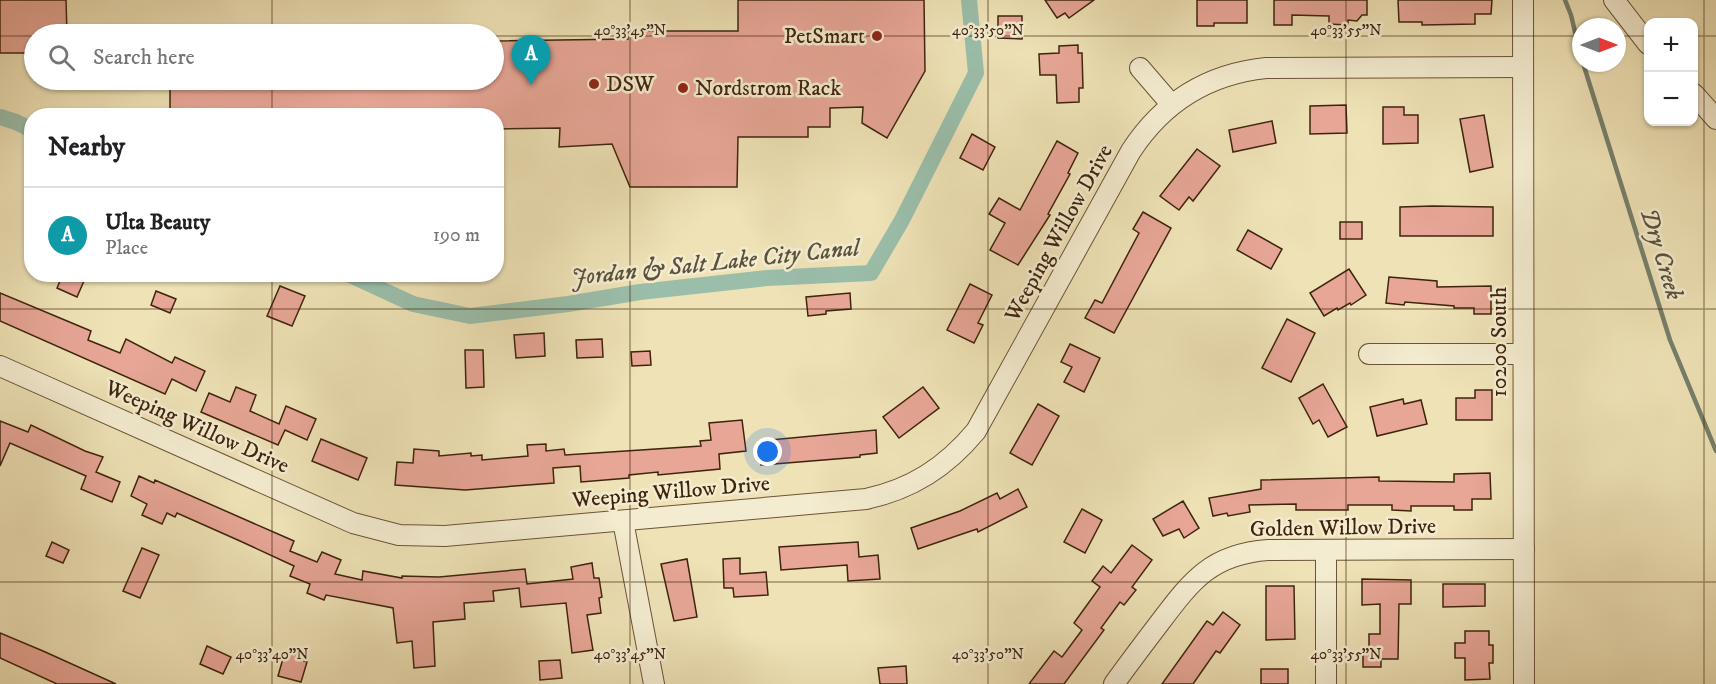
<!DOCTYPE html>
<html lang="en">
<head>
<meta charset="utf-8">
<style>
	body { margin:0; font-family:"IM FELL DW Pica",serif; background:#f6f6f6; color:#202124 }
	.controls { position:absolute; right:18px; top:18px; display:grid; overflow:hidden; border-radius:12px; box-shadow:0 2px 4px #0004 }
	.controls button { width:54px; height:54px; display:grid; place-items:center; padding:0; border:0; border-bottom:2px solid #e0e0e0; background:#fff; color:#202124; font:30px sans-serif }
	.compass { position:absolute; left:1572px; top:18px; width:54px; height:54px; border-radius:50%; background:#fff; box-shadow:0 2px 4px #0004; rotate:90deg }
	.you { position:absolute; left:768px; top:452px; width:21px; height:21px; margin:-15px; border:4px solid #fff; border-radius:50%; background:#1a73e8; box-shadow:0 0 0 9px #1a73e833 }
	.badge { display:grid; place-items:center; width:39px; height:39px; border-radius:50%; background:#8f2418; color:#fff; font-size:20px; font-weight:700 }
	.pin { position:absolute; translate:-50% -50px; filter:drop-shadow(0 2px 3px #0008) }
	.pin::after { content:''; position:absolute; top:32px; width:21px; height:18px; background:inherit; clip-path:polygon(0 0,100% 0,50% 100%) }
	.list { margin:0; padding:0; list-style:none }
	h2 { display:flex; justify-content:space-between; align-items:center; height:78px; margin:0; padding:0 24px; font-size:26px }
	h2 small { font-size:20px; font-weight:400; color:#757577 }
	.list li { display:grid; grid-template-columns:39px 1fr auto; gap:18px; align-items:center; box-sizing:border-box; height:96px; padding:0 24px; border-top:2px solid #e0e0e0 }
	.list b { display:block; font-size:22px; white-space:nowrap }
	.list p { margin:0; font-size:20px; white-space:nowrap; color:#757577 }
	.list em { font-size:20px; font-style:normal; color:#757577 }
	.icon { flex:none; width:33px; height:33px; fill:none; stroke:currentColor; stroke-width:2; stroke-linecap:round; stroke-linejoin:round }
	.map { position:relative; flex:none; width:1716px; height:684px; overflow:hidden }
	.search { position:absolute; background:#fff; box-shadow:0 2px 4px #0004; left:24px; top:24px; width:480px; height:66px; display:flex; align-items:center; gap:15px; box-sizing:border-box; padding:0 21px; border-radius:33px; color:#757577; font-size:22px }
	.panel { position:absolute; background:#fff; box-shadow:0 2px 4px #0004; left:24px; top:108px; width:480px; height:174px; border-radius:24px }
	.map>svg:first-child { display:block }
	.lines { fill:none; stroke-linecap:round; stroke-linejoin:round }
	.stream { stroke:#76806b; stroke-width:4.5 }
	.canal { stroke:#9abeaa; stroke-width:16 }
	.building { fill:#e7a696; stroke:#3f240d; stroke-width:1.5 }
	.minor-casing { stroke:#6b5437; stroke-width:22 }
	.minor { stroke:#f4ecd0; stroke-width:20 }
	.ticks { fill:none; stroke:#3f240d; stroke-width:1.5; stroke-opacity:0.45 }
	.poi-dot { fill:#8f2418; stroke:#f4ecd0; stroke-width:2 }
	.labels { text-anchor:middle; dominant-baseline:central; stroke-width:5; stroke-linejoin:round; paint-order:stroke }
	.poi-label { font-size:22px; fill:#3f240d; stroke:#f4ecd0; text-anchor:start }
	.street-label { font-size:22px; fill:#3f240d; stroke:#f4ecd0 }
	.water-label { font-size:24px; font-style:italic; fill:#5a523c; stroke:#f4ecd0 }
	.ticks-label { font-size:15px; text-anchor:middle; fill:#3f240d; stroke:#f4ecd0; stroke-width:5; stroke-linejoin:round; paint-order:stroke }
</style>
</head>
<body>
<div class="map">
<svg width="1716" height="684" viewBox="0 0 1716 684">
	<rect width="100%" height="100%" fill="#eee2b6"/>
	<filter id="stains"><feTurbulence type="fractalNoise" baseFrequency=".00333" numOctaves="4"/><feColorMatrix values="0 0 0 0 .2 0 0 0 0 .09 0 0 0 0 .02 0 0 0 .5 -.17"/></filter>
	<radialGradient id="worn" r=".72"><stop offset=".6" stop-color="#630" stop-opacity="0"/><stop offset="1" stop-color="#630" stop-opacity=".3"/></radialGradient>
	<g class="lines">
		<!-- stream -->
		<g class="stream">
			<path d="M1565,0L1571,15L1581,57"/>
			<path d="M1583,63L1670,340L1716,451"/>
		</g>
		<!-- canal -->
		<g class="canal">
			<path d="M0,117L16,122L32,130"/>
			<path d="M348,274L413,304L470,316L568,304L640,292L767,278L871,273L902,220L976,73L969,0"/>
		</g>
	</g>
	<!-- building -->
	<g class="building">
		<path d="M0,0H66L67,34H34V53H0Z"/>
		<path d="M738,0H924L925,71L887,138L862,123L863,107L830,108V127H808V137H738L737,187H630L612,144L559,147L560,128L496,129V116H252V110H170V80H494V41L628,39V31H738Z"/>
		<path d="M1045,0H1094L1069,18L1065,13L1057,18Z"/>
		<path d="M1197,0H1247V23H1214V26H1197Z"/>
		<path d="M1274,0H1367V15H1362L1357,21L1348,20V25L1329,24V16L1292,15V25H1274Z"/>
		<path d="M1398,0H1492L1491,14H1475V24L1422,25V22H1399Z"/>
		<path d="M998,16H1022V39L998,38Z"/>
		<path d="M1078,45V53H1082L1083,88H1079V102L1057,103L1056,75H1040L1039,54L1059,53V46Z"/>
		<path d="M1346,105L1347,133L1310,134V106Z"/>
		<path d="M1383,107H1404V115H1418V143L1383,144Z"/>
		<path d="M1484,115L1493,167L1470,172L1460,119Z"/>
		<path d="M1272,121L1276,143L1233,152L1229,130Z"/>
		<path d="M972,134L995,147L983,170L960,158Z"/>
		<path d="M1057,141L1078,153L1068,173L1070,174L1048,214L1050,215L1018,265L990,250L1005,223L989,214L999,198L1020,210Z"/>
		<path d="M1197,149L1220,166L1193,201L1189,197L1179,210L1160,196Z"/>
		<path d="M1433,206L1493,207V236H1400V207Z"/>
		<path d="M1143,212L1171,228L1114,333L1085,318L1095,300L1102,303L1139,233L1133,229Z"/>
		<rect x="1340" y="222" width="22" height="17"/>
		<path d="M1248,230L1282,249L1271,269L1237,250Z"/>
		<path d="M1349,269L1366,295L1351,305L1350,303L1338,310L1337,308L1324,316L1310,293Z"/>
		<path d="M63,274H68L84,281L77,297L57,288Z"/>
		<path d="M1389,277L1437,281V287L1491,286V314H1474V308H1454V306L1405,302L1404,305L1386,303Z"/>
		<path d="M970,284L992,295L978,323L983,325L974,343L947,330Z"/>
		<path d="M280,286L305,296L292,326L267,316Z"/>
		<path d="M156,291L176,299L170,313L151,305Z"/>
		<path d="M0,293L91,331L88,340L120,353L126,339L172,363L175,357L205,371L196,391L172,379L165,394L0,321Z"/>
		<path d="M850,293L851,309L826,311V314L808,316L806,297Z"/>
		<path d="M1287,319L1315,333L1291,382L1262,368Z"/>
		<path d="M544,333L545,356L516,358L514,335Z"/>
		<path d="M602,339L603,357L577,358L576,340Z"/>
		<path d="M1070,344L1100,358L1084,392L1064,382L1072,367L1061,362Z"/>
		<path d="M465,350H483L484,387L466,388Z"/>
		<path d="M650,351L651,365L632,366L631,352Z"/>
		<path d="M1323,384L1347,427L1328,437L1319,420L1313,424L1299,398Z"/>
		<path d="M236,387L256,395L250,411L279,424L286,406L316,419L307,440L285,430L278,445L201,412L209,393L230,402Z"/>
		<path d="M923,387L939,408L899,438L883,417Z"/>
		<path d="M1475,390H1492V420H1456V398H1475Z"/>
		<path d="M1403,399L1404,404L1421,400L1427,424L1377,436L1370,407Z"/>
		<path d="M1038,404L1059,416L1032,465L1010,453Z"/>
		<path d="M742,420L746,451L719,454L720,469L658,475V472L629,475V478L581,482L580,466L553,468L554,483L465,490L395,485L397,462L413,463L414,449L439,451V456L471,453V456L482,455V460L528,456L527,445L546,444V451L564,449L565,455L701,446L700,441L711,440L709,423Z"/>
		<path d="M0,421L28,432L31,425L85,451L103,457L96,472L120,482L112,502L81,489L86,476L10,443L0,466Z"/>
		<path d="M876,430L877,453L860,455V457L761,465L759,441Z"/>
		<path d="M321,439L367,458L358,480L312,461Z"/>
		<path d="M1490,473L1491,499H1472V510H1454V506H1411V511L1392,510V505H1348V510H1296V504L1249,505L1250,512L1228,516L1227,513L1213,516L1209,498L1261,489V480L1379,477V481L1454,482V474Z"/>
		<path d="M139,476L154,483L155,480L294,541L290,551L317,562L322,552L341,560L335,574L362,580L363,571L402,578V576L439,577L525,569L527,584L573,579L571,567L592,563L594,578H599L602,597L599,598L601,613L587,615L593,650L572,653L566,603L521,607L519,588L493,591L494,601L464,603L465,619L433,622L435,666L414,668L412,641L397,643L393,608L326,595L324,600L307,593L310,584L290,576L294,566L240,541L177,513L175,517L167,513L162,524L142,515L147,504L131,496Z"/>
		<path d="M1018,489L1027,507L978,532L977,529L918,549L911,528L960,511L997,493L1000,499Z"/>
		<path d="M1183,501L1199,528L1184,538L1179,529L1163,536L1153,519Z"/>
		<path d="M1082,509L1102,520L1085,553L1064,542Z"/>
		<path d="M52,542L69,550L63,563L46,556Z"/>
		<path d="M858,542L859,557L878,555L880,579L848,581L847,565L781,570L779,547Z"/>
		<path d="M1132,545L1152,560L1132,587L1136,590L1124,605L1120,602L1101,628L1104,630L1064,684H1029L1054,651L1062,657L1082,630L1074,623L1100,587L1092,581L1103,566L1111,573Z"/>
		<path d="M142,548L159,555L140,598L123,591Z"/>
		<path d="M740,558V574L766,572L768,595L734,597L733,588H724L723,559Z"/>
		<path d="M687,559L697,617L674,621L661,564Z"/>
		<path d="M1362,579L1411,580V604H1399L1398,659H1381V667H1363V651H1369V634H1380V604L1362,605Z"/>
		<path d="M1443,584H1485V606L1443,607Z"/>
		<path d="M1266,586H1294L1295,639L1266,640Z"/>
		<path d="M1223,612L1240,625L1220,653L1216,651L1193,684H1162L1207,621L1213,625Z"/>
		<path d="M1465,631H1489V645H1493V663H1489L1490,679L1465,680V658H1455V643H1465Z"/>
		<path d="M0,633L43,651L116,684H57L0,658Z"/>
		<path d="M207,646L231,657L223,674L200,664Z"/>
		<path d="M287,651L305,656L304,661L307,662L301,682L278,676L284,655L286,656Z"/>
		<path d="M560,660L562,678L540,680L539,661Z"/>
		<path d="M906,666L907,684H880L878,668Z"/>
		<rect x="1261" y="669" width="27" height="15"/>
	</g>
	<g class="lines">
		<defs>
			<g id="minor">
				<path d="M1523,0L1524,684"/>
				<path d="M1614,0L1648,44"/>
				<path d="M1140,68L1171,104"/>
				<path d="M1694,94L1716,119"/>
				<path d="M1369,354H1523"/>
				<path d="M0,366L353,523L399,535L445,536L866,499C912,489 946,467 976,431L1131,151C1163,102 1208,74 1266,68L1523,67"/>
				<path d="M623,521L654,684"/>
				<path d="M1114,684C1129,663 1145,642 1161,621C1192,580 1212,554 1268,550L1524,549"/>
				<path d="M1326,684V550"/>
			</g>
		</defs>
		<!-- minor casing -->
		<use href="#minor" class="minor-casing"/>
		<!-- minor -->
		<use href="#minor" class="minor"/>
	</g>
	<!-- ticks -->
	<path class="ticks" d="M272,0V34M630,0V684M988,0V684M1346,0V684M1704,0V684M0,36H34M494,36H1581M1617,36H1648M1694,36H1716M272,80V116M272,274V684M0,309H1716M0,582H1716"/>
	<!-- markers -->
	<g class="poi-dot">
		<circle cx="877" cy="36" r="6"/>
		<circle cx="594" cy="84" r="6"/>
		<circle cx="683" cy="88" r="6"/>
	</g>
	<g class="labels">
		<!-- poi labels -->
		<g class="poi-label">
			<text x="865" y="36" text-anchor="end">PetSmart</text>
			<text x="606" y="84">DSW</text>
			<text x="695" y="88">Nordstrom Rack</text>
		</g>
		<!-- street labels -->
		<g class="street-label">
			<text transform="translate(1059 233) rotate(-61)">Weeping Willow Drive</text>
			<text transform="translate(1499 342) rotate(-90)">10200 South</text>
			<text transform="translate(197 427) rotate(24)">Weeping Willow Drive</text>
			<text transform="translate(671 492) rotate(-5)">Weeping Willow Drive</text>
			<text transform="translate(1343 528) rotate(-1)">Golden Willow Drive</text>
		</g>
		<!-- water labels -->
		<g class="water-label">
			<text transform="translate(1661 254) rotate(73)">Dry Creek</text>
			<text transform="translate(715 263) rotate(-6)">Jordan &amp; Salt Lake City Canal</text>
		</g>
	</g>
	<g class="ticks-label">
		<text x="630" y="35">40°33'45"N</text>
		<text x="988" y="35">40°33'50"N</text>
		<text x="1346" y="35">40°33'55"N</text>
		<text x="272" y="659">40°33'40"N</text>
		<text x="630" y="659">40°33'45"N</text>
		<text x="988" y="659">40°33'50"N</text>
		<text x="1346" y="659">40°33'55"N</text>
	</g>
	<rect width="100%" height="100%" filter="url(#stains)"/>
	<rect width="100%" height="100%" fill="url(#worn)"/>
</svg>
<div class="controls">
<button>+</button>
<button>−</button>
</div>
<svg class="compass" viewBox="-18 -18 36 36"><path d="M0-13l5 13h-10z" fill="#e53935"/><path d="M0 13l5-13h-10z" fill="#757577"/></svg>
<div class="you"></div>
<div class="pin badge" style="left:531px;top:85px;background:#0f9aa8">A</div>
<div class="search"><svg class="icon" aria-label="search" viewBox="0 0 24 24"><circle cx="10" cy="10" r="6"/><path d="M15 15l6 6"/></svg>Search here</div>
<section class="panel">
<h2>Nearby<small></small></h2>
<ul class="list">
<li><span class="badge" style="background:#0f9aa8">A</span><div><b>Ulta Beauty</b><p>Place</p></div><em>190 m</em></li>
</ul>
</section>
</div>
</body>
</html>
